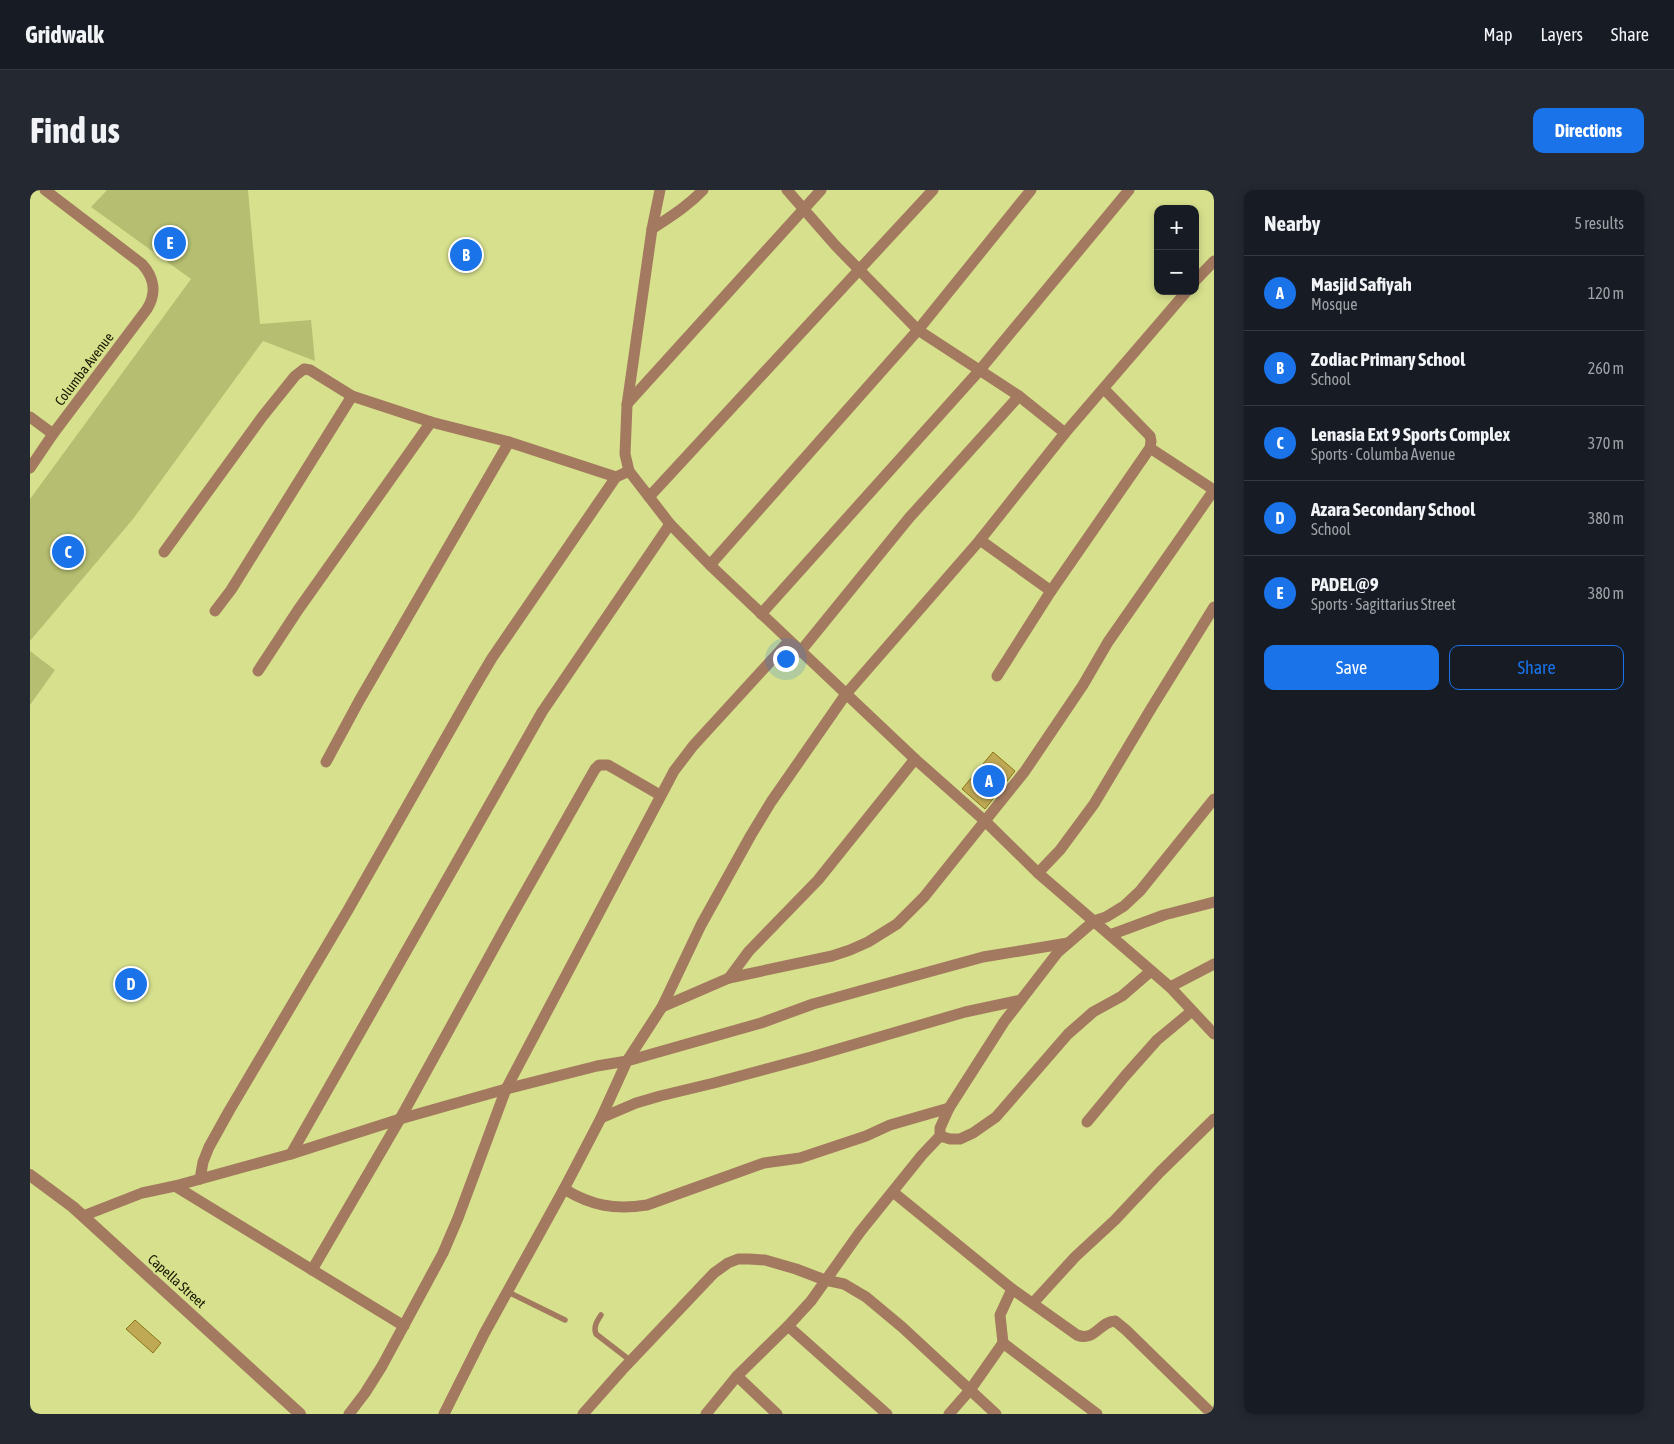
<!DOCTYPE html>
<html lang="en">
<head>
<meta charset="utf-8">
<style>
	body { margin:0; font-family:"Asap Condensed",sans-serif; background:#242831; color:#f1f3f6 }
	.controls { position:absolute; right:15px; top:15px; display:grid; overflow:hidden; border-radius:10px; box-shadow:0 2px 8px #0003 }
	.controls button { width:45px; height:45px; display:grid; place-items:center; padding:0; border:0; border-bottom:1px solid #363941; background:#171b24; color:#f1f3f6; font:25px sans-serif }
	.you { position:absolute; left:755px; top:468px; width:18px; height:18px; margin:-12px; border:4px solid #fff; border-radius:50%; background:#1a73e8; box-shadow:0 0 0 8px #1a73e833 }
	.badge { display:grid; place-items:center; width:32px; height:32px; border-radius:50%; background:#1a73e8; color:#fff; font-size:16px; font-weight:700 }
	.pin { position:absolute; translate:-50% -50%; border:2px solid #fff; box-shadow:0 1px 5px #0006 }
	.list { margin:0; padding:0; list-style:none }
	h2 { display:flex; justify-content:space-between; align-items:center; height:65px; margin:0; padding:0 20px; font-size:21px }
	h2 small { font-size:16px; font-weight:400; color:#9ea1a6 }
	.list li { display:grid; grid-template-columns:32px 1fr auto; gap:15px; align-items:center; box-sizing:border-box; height:75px; padding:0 20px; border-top:1px solid #363941 }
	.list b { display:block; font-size:19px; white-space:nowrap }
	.list p { margin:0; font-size:16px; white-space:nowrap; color:#9ea1a6 }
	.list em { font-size:16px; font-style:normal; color:#9ea1a6 }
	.actions { display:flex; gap:10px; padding:15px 20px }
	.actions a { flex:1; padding:11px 0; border:1px solid #1a73e8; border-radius:10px; text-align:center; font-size:18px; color:#1a73e8 }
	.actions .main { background:#1a73e8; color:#fff }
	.map { position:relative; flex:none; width:1184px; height:1224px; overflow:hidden; border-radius:10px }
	header { display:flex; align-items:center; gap:30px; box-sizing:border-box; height:70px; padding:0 25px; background:#171b24; border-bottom:1px solid #363941 }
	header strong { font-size:24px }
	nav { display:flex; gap:28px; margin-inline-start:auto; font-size:18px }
	.intro { display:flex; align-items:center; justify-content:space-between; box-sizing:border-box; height:120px; padding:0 30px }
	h1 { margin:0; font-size:35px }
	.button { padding:12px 22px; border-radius:10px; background:#1a73e8; color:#fff; font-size:18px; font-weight:700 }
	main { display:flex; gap:30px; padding:0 30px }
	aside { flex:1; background:#171b24; border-radius:10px; box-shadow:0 2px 8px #0003 }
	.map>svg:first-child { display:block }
	.green { fill:#b6bf71 }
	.building { fill:#c0a955; stroke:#8a7418 }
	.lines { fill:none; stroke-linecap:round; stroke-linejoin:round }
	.service { stroke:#a37a5f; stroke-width:5.5 }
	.minor { stroke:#a37a5f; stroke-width:11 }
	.tertiary { stroke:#a37a5f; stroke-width:12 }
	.labels { text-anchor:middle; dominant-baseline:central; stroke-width:4; stroke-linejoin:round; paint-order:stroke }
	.street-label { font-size:14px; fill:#161801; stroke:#d7e18d }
</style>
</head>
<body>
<header>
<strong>Gridwalk</strong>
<nav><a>Map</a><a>Layers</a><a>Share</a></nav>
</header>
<div class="intro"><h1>Find us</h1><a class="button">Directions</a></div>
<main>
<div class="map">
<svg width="1184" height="1224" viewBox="0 0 1184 1224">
	<rect width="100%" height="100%" fill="#d7e18d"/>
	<!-- green -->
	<g class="green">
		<path d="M77,0H218L230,134L281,130L285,171L233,151L103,329L0,451V309L161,89L61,17Z"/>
		<path d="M0,461L25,480L0,515Z"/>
	</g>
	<!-- building -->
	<g class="building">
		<path d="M963,562L985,581L955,619L932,599Z"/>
		<path d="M105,1130L131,1153L123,1163L96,1139Z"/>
	</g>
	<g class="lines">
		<!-- service -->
		<g class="service">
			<path d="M478,1102L535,1130"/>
			<path d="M571,1125C567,1131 563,1137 566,1144L601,1171"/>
		</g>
		<!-- minor -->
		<g class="minor">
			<path d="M630,0L622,39L597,215L595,264L599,281L640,334L680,375L885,569L955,631L1008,683L1140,797L1184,844"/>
			<path d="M757,0L805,55L888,140L989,206L1035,243"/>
			<path d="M622,39C640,27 658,16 673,0"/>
			<path d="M1165,91L1184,71"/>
			<path d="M597,214L791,0"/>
			<path d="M0,227L23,244"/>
			<path d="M1120,258L1184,300"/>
			<path d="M0,278L23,244L117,119C127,103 124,87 112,74L15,0"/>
			<path d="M619,307L903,0"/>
			<path d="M950,350L1021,401"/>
			<path d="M134,362L232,227L265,186L274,179L280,180L322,206L401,232L479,252L586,287"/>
			<path d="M680,375L888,140L1001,0"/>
			<path d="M185,421L201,400L322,206"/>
			<path d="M731,424L949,181L1099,0"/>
			<path d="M770,462L879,328L989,206"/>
			<path d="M228,481L268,420L401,232"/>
			<path d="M967,486L1021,401L1120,258L1121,251L1120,246L1074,199"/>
			<path d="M296,572L329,511L479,252"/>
			<path d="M1008,683L1030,660L1064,614L1122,517L1184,417"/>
			<path d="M1080,745L1134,725L1184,712"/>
			<path d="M699,788L719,761L788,690L885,569"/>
			<path d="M1140,797L1184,774"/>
			<path d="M632,817L699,788L802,766L820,760L838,752L867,734L894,707L995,581L1053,495L1078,452L1184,300"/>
			<path d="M571,928L597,871L632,817L671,735L721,645L741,612L816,504L950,350L1035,243L1157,101"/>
			<path d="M1057,932L1095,886L1127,850L1162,821"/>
			<path d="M910,946L920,949H930L943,943L966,927L1038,844L1063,822L1092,806L1121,781"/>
			<path d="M261,964L512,522L640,334"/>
			<path d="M170,989L173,972L179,957L199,921L318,720L443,500L462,468L586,287L599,281"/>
			<path d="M145,996L374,1136"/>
			<path d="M534,999C562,1016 585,1020 617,1015L734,973L770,968L836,946L860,935L919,918"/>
			<path d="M863,1002L982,1099L1047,1145C1065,1152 1069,1132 1085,1131L1096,1140L1182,1224"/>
			<path d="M53,1026L112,1003L145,996L261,964L370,929L476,899L567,876L597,871L731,833L783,814L902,781L953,767L1038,753"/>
			<path d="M282,1080L370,929L481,727L565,579L569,575H578L630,605"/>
			<path d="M982,1099L970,1125L973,1153L1067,1224"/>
			<path d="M1003,1113L1045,1067L1085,1030L1130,982L1184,929"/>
			<path d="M758,1136L857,1224"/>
			<path d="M707,1186L747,1224"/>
			<path d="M319,1224L335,1203L352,1176L413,1063L428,1028L476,899L644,581L663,556L759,451"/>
			<path d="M414,1224L454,1144L534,999L571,928L606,913L630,906L684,893L781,867L935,822L991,810"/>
			<path d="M553,1224L592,1180L684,1083L698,1073L708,1069H719L735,1070L766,1079L795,1090L814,1094L836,1107L872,1137L966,1224"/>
			<path d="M676,1224L707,1186L758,1136L781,1111L830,1042L892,965L910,946V938L919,918L974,832L1028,762L1064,731L1076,727L1094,716L1110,701L1184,609"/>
			<path d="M919,1224L940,1200L973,1153"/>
		</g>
		<!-- tertiary -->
		<path class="tertiary" d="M0,985L43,1017L270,1224"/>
	</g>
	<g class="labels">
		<!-- street labels -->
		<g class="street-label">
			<text transform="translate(54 179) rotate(-53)">Columba Avenue</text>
			<text transform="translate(147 1091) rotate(42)">Capella Street</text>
		</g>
	</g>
</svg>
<div class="controls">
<button>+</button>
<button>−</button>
</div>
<div class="you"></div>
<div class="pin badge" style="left:959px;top:591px">A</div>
<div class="pin badge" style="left:436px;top:65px">B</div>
<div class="pin badge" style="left:38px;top:362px">C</div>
<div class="pin badge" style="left:101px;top:794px">D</div>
<div class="pin badge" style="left:140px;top:53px">E</div>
</div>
<aside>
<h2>Nearby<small>5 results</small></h2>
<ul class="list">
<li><span class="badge">A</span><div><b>Masjid Safiyah</b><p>Mosque</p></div><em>120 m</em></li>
<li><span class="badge">B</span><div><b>Zodiac Primary School</b><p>School</p></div><em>260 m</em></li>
<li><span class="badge">C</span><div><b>Lenasia Ext 9 Sports Complex</b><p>Sports · Columba Avenue</p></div><em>370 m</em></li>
<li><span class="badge">D</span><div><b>Azara Secondary School</b><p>School</p></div><em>380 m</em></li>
<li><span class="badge">E</span><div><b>PADEL@9</b><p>Sports · Sagittarius Street</p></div><em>380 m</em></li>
</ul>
<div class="actions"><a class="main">Save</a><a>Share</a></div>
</aside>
</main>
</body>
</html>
